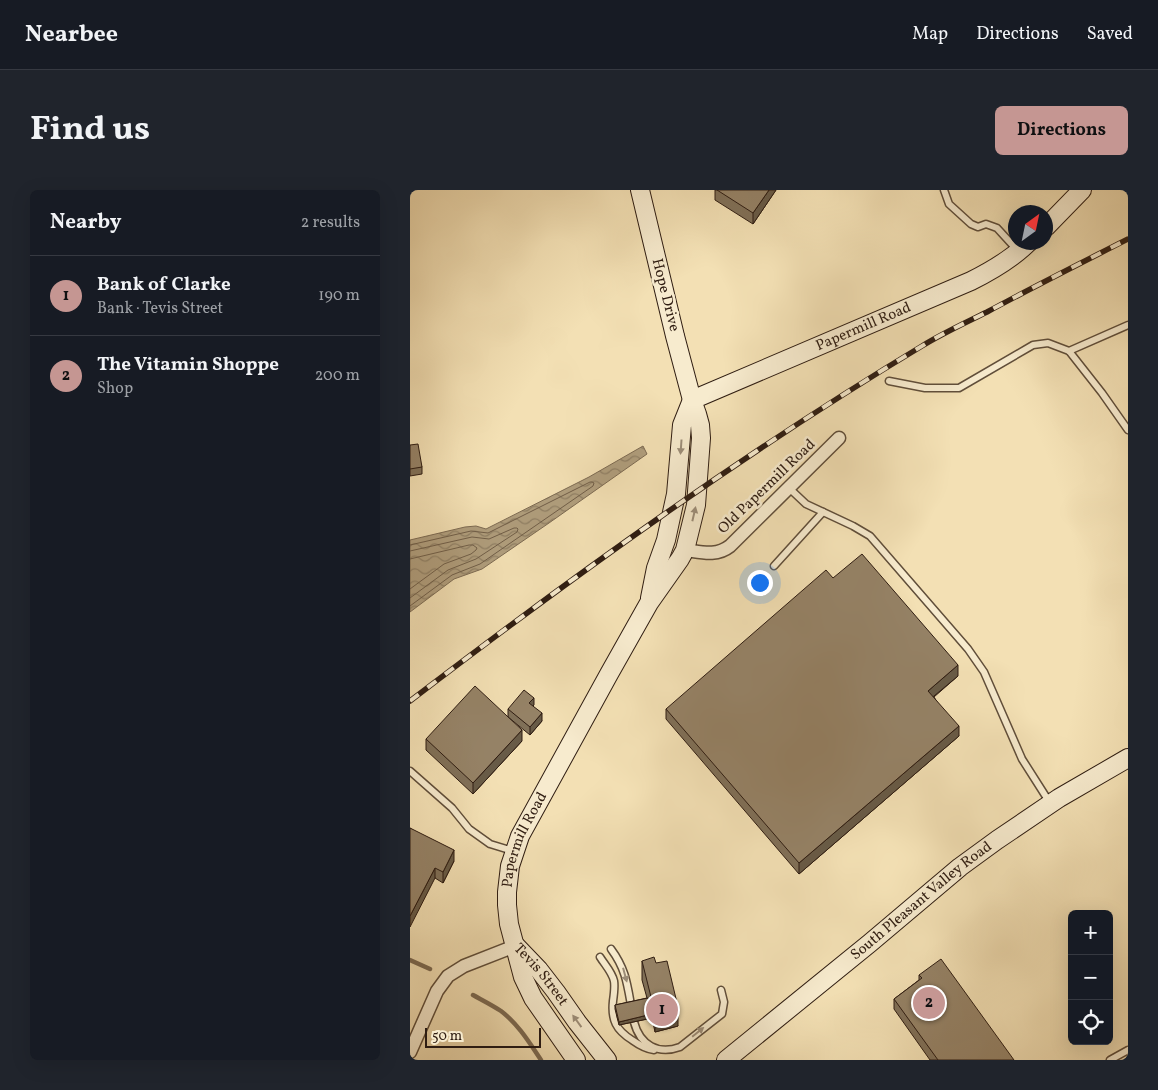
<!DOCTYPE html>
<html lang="en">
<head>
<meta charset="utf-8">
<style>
	body { margin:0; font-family:Vollkorn,serif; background:#20242c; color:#f1f3f6 }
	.controls { position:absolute; right:15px; bottom:15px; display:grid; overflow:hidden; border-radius:8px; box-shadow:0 5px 20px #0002 }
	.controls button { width:45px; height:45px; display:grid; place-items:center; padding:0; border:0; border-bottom:1px solid #363941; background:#171b24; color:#f1f3f6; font:25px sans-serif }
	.compass { position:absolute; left:598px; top:15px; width:45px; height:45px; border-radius:50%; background:#171b24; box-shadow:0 5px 20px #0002; rotate:33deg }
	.scale { position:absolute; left:15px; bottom:12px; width:116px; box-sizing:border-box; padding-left:5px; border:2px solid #2f1d12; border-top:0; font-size:14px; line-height:18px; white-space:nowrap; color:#2f1d12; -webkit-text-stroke:4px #f7ebce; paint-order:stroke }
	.you { position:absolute; left:349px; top:392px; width:18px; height:18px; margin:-12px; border:4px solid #fff; border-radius:50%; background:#1a73e8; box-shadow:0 0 0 8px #1a73e833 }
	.badge { display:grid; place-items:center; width:32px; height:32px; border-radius:50%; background:#c59692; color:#111; font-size:16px; font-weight:700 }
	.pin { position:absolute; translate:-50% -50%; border:2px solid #fff; box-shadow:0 1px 5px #0006 }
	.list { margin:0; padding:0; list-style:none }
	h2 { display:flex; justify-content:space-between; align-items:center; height:65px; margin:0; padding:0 20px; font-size:21px }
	h2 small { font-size:16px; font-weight:400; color:#9ea1a6 }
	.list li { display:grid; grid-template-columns:32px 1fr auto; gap:15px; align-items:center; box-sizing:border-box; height:80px; padding:0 20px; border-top:1px solid #363941 }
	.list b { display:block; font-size:19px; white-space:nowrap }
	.list p { margin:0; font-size:16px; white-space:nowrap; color:#9ea1a6 }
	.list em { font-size:16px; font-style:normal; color:#9ea1a6 }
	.icon { flex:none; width:28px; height:28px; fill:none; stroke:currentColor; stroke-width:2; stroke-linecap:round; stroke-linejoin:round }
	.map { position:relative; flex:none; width:718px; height:870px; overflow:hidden; border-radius:8px }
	header { display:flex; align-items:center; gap:30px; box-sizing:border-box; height:70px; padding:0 25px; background:#171b24; border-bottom:1px solid #363941 }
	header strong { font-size:24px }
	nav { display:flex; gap:28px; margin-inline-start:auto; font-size:18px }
	.intro { display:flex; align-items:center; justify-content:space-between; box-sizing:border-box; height:120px; padding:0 30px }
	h1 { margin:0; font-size:35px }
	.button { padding:12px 22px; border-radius:8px; background:#c59692; color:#111; font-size:18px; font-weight:700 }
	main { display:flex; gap:30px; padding:0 30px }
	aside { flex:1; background:#171b24; border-radius:8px; box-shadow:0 5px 20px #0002 }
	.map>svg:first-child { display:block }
	.water { fill:url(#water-waves); stroke:#7c6a52 }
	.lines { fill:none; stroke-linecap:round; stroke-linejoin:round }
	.shore { stroke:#705e48; stroke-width:1 }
	.stream { stroke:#7c6a52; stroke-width:4.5 }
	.lane-casing { stroke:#604e3a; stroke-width:9 }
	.street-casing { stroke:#604e3a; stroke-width:15 }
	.secondary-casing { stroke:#2f1d12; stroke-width:20 }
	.lane { stroke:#f7ebce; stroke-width:6 }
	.street { stroke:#f7ebce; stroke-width:12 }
	.secondary { stroke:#f7ebce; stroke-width:18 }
	.rail-casing { stroke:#2f1d12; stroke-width:5.5 }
	.rail { stroke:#f7ebce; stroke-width:4; stroke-dasharray:11; stroke-linecap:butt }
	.wall { fill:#807058; stroke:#2f1d12 }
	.shaded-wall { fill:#685b47; stroke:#2f1d12 }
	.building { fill:#958266; stroke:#2f1d12 }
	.oneway { fill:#9d8e79 }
	.labels { text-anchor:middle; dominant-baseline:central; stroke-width:5; stroke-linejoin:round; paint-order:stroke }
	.street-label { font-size:15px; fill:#2f1d12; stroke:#f7ebce }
</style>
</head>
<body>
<header>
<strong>Nearbee</strong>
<nav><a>Map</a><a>Directions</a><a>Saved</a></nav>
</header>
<div class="intro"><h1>Find us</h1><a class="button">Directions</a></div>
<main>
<aside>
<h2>Nearby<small>2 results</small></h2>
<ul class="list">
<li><span class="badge">1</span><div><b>Bank of Clarke</b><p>Bank · Tevis Street</p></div><em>190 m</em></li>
<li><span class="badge">2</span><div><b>The Vitamin Shoppe</b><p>Shop</p></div><em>200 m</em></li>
</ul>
</aside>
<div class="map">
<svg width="718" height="870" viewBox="0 0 718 870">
	<defs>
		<pattern id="water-waves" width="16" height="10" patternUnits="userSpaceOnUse" patternTransform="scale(1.25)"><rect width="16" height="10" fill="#b09e7d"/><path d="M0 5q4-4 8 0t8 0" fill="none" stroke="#908065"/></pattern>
	</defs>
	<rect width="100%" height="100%" fill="#f3e0b4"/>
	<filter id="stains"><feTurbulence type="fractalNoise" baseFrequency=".004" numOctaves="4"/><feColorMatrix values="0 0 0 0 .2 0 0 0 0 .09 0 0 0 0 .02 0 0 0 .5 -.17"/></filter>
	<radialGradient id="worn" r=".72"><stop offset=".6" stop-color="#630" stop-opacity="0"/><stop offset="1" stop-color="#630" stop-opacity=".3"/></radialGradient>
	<!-- water -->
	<path class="water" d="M233,256L237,264L139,333L72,379L44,389L0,422V350L55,337L66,336L76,339L179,287Z"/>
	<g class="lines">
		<!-- shore -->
		<g class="shore">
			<path d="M0,355L61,341L78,343L180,292H182L184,293L183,296L70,374L42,385L0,416"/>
			<path d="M0,361L62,347L79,349L104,338H107L108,339L107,342L66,369L38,380L0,408"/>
			<path d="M0,369L59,355H63L67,358L66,360L61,364L34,374L0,399"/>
		</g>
		<!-- stream -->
		<g class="stream">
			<path d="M0,770L20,779"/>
			<path d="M63,805C72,810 82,815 91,821C108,834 119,852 131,870"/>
		</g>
		<defs>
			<g id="lane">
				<path d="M534,0L539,14L561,34L568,37L576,34L587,38L608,61"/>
				<path d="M659,161L718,135"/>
				<path d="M479,191L515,198H549L623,155L638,153L659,161L692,203L718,240"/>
				<path d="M379,298L396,314L443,336L460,346L558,459L574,482L612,569L640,613"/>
				<path d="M364,376L413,322"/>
				<path d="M0,581L42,618L59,639L80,654L103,661"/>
				<path d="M201,759C215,778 217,792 221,815"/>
				<path d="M190,767C195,775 202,782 204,791C205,797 204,804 203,811C201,830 206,840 222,850C229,855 236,859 244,860"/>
				<path d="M224,832C230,855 248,865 270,857L312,824L314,812L311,800"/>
				<path d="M700,870L718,860"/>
			</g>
			<g id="street">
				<path d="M275,360C291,362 306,367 320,356L429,248"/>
				<path d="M0,862L27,801L38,786L54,776L105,756"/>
			</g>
			<g id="secondary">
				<path d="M636,37L672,0"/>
				<path id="s1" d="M240,408L246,378L256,350L266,304L272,235L282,210L561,91C583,80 602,69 619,52"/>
				<path id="s2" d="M106,756L129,780L146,802L167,832L197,870"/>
				<path id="s3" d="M166,870L123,808L113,787L99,734L97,715V702L100,676L110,646L199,484L239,413L270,369L275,360L286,315L291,248L290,235L287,224L282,210L265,146L230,0"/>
				<path id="s4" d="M316,870L460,753L550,677L587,650L649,608L718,568"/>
			</g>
		</defs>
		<!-- lane casing -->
		<use href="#lane" class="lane-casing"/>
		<!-- street casing -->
		<use href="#street" class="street-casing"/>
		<!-- secondary casing -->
		<use href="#secondary" class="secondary-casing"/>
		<!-- lane -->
		<use href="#lane" class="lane"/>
		<!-- street -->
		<use href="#street" class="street"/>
		<!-- secondary -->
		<use href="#secondary" class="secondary"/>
		<defs>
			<path id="rail" d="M0,511C165,385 334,263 512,156C533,143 555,133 577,122C623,97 671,73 718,49"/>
		</defs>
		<!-- rail casing -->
		<use href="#rail" class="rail-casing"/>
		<!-- rail -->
		<use href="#rail" class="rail"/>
	</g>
	<!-- wall -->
	<g class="wall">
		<path d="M305,0H366L343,34L305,10Z"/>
		<path d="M0,255L12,277V284L0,286Z"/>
		<path d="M548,486L524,507L549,546L389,684L256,529V519Z"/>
		<path d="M124,515L123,516L132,531L120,545L98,527V519Z"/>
		<path d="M16,549L112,551L63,604L16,560Z"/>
		<path d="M0,638L44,671L33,693L25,688Z"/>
		<path d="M232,771L268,836L245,842L242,828L209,835L205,819V815L237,808L232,790Z"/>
		<path d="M509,785L604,870H520L484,819V809L509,790Z"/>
	</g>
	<!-- shaded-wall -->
	<g class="shaded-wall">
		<path d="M359,0H366L343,34V23Z"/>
		<path d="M548,475V486L518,511V501Z"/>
		<path d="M124,508V515L119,520V513Z"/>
		<path d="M132,523V531L120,545V537Z"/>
		<path d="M549,536V546L389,684V673Z"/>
		<path d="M112,540V551L63,604V593Z"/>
		<path d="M44,660V671L33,693V682Z"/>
		<path d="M25,678V688L0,737V726Z"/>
		<path d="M268,817V836L245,842V823Z"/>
		<path d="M242,824V828L209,835V832Z"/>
	</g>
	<!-- building -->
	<g class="building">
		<path d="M307,0H359L343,23Z"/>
		<path d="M8,254L12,277L0,279V255Z"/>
		<path d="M452,364L548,475L518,501L549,536L389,673L256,519L416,380L423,388Z"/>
		<path d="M65,496L112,540L63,593L16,549Z"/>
		<path d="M114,500L124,508L119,513L132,523L120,537L98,519Z"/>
		<path d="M0,638L44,660L33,682L25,678L0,726Z"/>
		<path d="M244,767L246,773L257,771L268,817L245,823L232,771Z"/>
		<path d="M531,769L604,870H528L484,809L512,788L509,785Z"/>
		<path d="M238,808L242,824L209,832L205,815Z"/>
	</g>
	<!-- one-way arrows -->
	<defs><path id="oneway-solid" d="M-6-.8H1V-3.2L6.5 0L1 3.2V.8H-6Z" transform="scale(1.25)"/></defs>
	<g class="oneway">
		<use href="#oneway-solid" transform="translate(271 257) rotate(94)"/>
		<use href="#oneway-solid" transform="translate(284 324) rotate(-77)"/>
		<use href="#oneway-solid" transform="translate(215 785) rotate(75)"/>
		<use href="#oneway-solid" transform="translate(167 831) rotate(-126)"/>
		<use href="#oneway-solid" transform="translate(288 842) rotate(-39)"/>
	</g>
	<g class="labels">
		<!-- street labels -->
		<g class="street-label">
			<text transform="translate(255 105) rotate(76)">Hope Drive</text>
			<text stroke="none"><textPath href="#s1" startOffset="390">Papermill Road</textPath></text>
			<text transform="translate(357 297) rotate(-44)">Old Papermill Road</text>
			<text stroke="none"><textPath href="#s3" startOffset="241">Papermill Road</textPath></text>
			<text stroke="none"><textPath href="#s4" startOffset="252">South Pleasant Valley Road</textPath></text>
			<text stroke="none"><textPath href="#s2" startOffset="38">Tevis Street</textPath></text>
		</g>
	</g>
	<rect width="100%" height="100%" filter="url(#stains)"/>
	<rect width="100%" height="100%" fill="url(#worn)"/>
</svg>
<div class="controls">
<button>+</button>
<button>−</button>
<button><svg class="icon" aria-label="locate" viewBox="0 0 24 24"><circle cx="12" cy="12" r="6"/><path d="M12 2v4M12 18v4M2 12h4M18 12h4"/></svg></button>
</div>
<svg class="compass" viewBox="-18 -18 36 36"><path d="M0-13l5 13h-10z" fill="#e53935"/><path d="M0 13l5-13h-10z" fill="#9ea1a6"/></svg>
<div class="scale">50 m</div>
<div class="you"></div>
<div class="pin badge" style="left:252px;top:820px">1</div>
<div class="pin badge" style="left:519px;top:813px">2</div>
</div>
</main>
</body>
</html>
